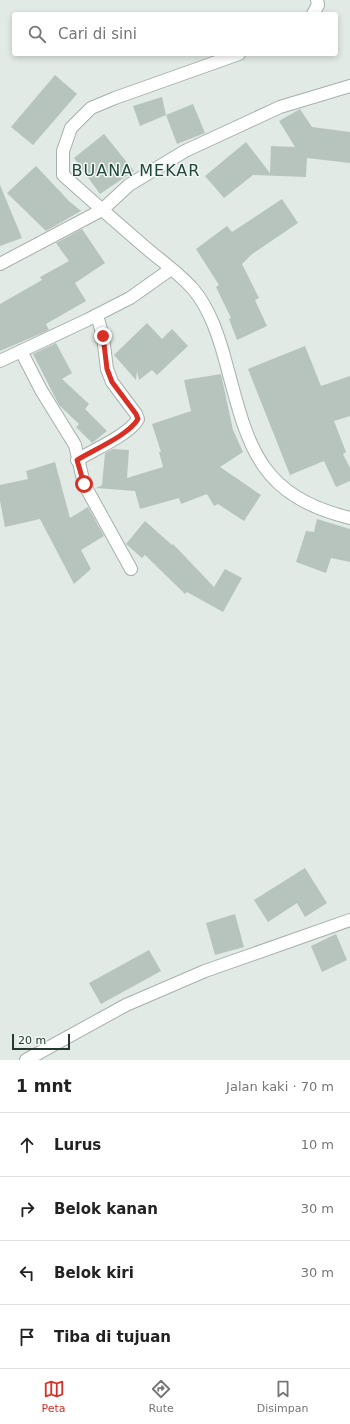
<!DOCTYPE html>
<html lang="id">
<head>
<meta charset="utf-8">
<style>
	body { margin:0; font-family:"DejaVu Sans",sans-serif; background:#f6f6f6; color:#222 }
	.scale { position:absolute; left:12px; bottom:10px; width:58px; box-sizing:border-box; padding-left:4px; border:2px solid #243831; border-top:0; font-size:11px; line-height:14px; white-space:nowrap; color:#243831; -webkit-text-stroke:3px #f1f7f3; paint-order:stroke }
	.stop { position:absolute; width:12px; height:12px; margin:-9px; border:3px solid #d93025; border-radius:50%; background:#fff }
	.stop.end { background:#d93025; border-color:#fff; box-shadow:0 1px 4px #0008 }
	.list { margin:0; padding:0; list-style:none }
	h2 { display:flex; justify-content:space-between; align-items:center; height:52px; margin:0; padding:0 16px; font-size:17px }
	h2 small { font-size:13px; font-weight:400; color:#767676 }
	.list li { display:grid; grid-template-columns:26px 1fr auto; gap:12px; align-items:center; box-sizing:border-box; height:64px; padding:0 16px; border-top:1px solid #e0e0e0 }
	.list b { display:block; font-size:15px; white-space:nowrap }
	.list em { font-size:13px; font-style:normal; color:#767676 }
	.icon { flex:none; width:22px; height:22px; fill:none; stroke:currentColor; stroke-width:2; stroke-linecap:round; stroke-linejoin:round }
	.map { position:relative; flex:none; width:350px; height:1060px; overflow:hidden }
	.search { position:absolute; background:#fff; box-shadow:0 2px 6px #0003; left:12px; right:12px; top:12px; height:44px; display:flex; align-items:center; gap:10px; box-sizing:border-box; padding:0 14px; border-radius:4px; color:#767676; font-size:15px }
	.sheet { height:308px; background:#fff }
	nav { display:flex; justify-content:space-around; align-items:center; box-sizing:border-box; height:56px; border-top:1px solid #e0e0e0; background:#fff; font-size:11px; color:#767676 }
	nav a { display:grid; justify-items:center; gap:2px }
	nav .on { color:#d93025 }
	.map>svg:first-child { display:block }
	.building { fill:#b7c4be }
	.lines { fill:none; stroke-linecap:round; stroke-linejoin:round }
	.minor-casing { stroke:#a5b1ab; stroke-width:14 }
	.minor { stroke:#fff; stroke-width:12 }
	.route { stroke:#d93025; stroke-width:5 }
	.labels { text-anchor:middle; dominant-baseline:central; stroke-width:3; stroke-linejoin:round; paint-order:stroke }
	.quarter-label { font-size:16px; letter-spacing:1px; fill:#22473c; stroke:#f1f7f3 }
</style>
</head>
<body>
<div class="map">
<svg width="350" height="1060" viewBox="0 0 350 1060">
	<rect width="100%" height="100%" fill="#e1eae5"/>
	<!-- building -->
	<g class="building">
		<path d="M55,75L77,94L33,145L11,127Z"/>
		<path d="M162,97L166,115L140,126L133,106Z"/>
		<path d="M193,104L205,133L177,144L166,115Z"/>
		<path d="M300,109L312,127L350,132V163L307,158L306,177L253,175L224,198L205,176L246,142L270,173L271,146L295,147L279,121Z"/>
		<path d="M104,134L134,171L100,194L74,158Z"/>
		<path d="M36,166L69,201L81,211L46,231L7,193Z"/>
		<path d="M0,185L22,238L0,246Z"/>
		<path d="M282,199L298,223L252,254L242,264L259,298L255,300L267,326L237,340L229,319L231,318L216,287L219,285L196,249L227,226L232,232Z"/>
		<path d="M82,229L105,263L75,283L86,301L46,324L49,330L0,351V304L42,280L40,277L69,261L56,243Z"/>
		<path d="M147,323L162,339L172,329L188,346L157,375L152,370L139,380L137,371L136,380L114,355Z"/>
		<path d="M56,343L72,373L62,379L89,404L85,409L107,431L92,443L76,427L79,424L59,405L33,354Z"/>
		<path d="M305,346L321,386L350,376V416L334,421L346,452L343,454L350,468V481L336,487L324,461L290,475L248,369Z"/>
		<path d="M221,374L233,430L243,452L220,467L261,495L244,521L218,504L214,506L207,494L181,504L179,498L140,509L135,491L96,488L102,485L105,453L113,449L129,450L127,478L163,467L159,452H161L152,424L191,411L184,380Z"/>
		<path d="M55,462L70,518L88,507L104,536L81,550L91,569L74,584L40,519L5,527L0,501V485L28,479L26,471Z"/>
		<path d="M317,519L350,529V562L331,558L326,573L296,562L306,531L314,532Z"/>
		<path d="M145,521L172,545L173,544L214,587L225,569L242,578L223,612L187,592L185,594L145,555L142,558L126,544Z"/>
		<path d="M305,868L327,903L305,917L297,903L268,922L254,900Z"/>
		<path d="M235,914L244,947L215,955L206,923Z"/>
		<path d="M336,934L347,960L322,972L311,946Z"/>
		<path d="M149,950L161,971L101,1004L89,983Z"/>
	</g>
	<g class="lines">
		<defs>
			<g id="minor">
				<path d="M313,14L318,5L317,0"/>
				<path d="M239,54L115,98L91,108L71,128L63,151V175C90,199 117,223 145,247C160,260 179,273 193,289C210,309 219,337 226,363C248,445 257,495 350,518"/>
				<path d="M0,264L102,210L129,185L185,151L280,107L350,86"/>
				<path d="M21,351L41,390L75,445L84,484L131,569"/>
				<path d="M0,361L87,320L130,298L171,269"/>
				<path d="M77,460C93,450 129,435 138,419L136,414L112,382L107,369L103,337L97,315"/>
				<path d="M26,1060L126,1005L205,971L350,920"/>
			</g>
		</defs>
		<!-- minor casing -->
		<use href="#minor" class="minor-casing"/>
		<!-- minor -->
		<use href="#minor" class="minor"/>
	</g>
	<g class="lines">
		<!-- route -->
		<path class="route" d="M84,484L77,460C93,450 129,435 138,419L136,414L112,382L107,369L103,336"/>
	</g>
	<g class="labels">
		<!-- quarter labels -->
		<g class="quarter-label">
			<text x="136" y="170">BUANA MEKAR</text>
		</g>
	</g>
</svg>
<div class="scale">20 m</div>
<div class="stop" style="left:84px;top:484px"></div>
<div class="stop end" style="left:103px;top:336px"></div>
<div class="search"><svg class="icon" aria-label="search" viewBox="0 0 24 24"><circle cx="10" cy="10" r="6"/><path d="M15 15l6 6"/></svg>Cari di sini</div>
</div>
<section class="sheet">
<h2>1 mnt<small>Jalan kaki · 70 m</small></h2>
<ul class="list">
<li><svg class="icon" aria-label="ahead" viewBox="0 0 24 24"><path d="M12 20V5M6 11l6-6 6 6"/></svg><div><b>Lurus</b></div><em>10 m</em></li>
<li><svg class="icon" aria-label="right" viewBox="0 0 24 24"><path d="M7 20v-9h11M14 6l5 5-5 5"/></svg><div><b>Belok kanan</b></div><em>30 m</em></li>
<li><svg class="icon" aria-label="left" viewBox="0 0 24 24"><path d="M17 20v-9H6M10 6l-5 5 5 5"/></svg><div><b>Belok kiri</b></div><em>30 m</em></li>
<li><svg class="icon" aria-label="arrive" viewBox="0 0 24 24"><path d="M6 21V4h12l-3 4 3 4H6"/></svg><div><b>Tiba di tujuan</b></div></li>
</ul>
</section>
<nav>
<a class="on"><svg class="icon" aria-label="map" viewBox="0 0 24 24"><path d="M3 6l6-2 6 2 6-2v14l-6 2-6-2-6 2zM9 4v14M15 6v14"/></svg>Peta</a>
<a><svg class="icon" aria-label="directions" viewBox="0 0 24 24"><path d="M12 3l9 9-9 9-9-9zM9 14v-3h6M13 9l2 2-2 2"/></svg>Rute</a>
<a><svg class="icon" aria-label="saved" viewBox="0 0 24 24"><path d="M7 4h10v16l-5-4-5 4z"/></svg>Disimpan</a>
</nav>
</body>
</html>
